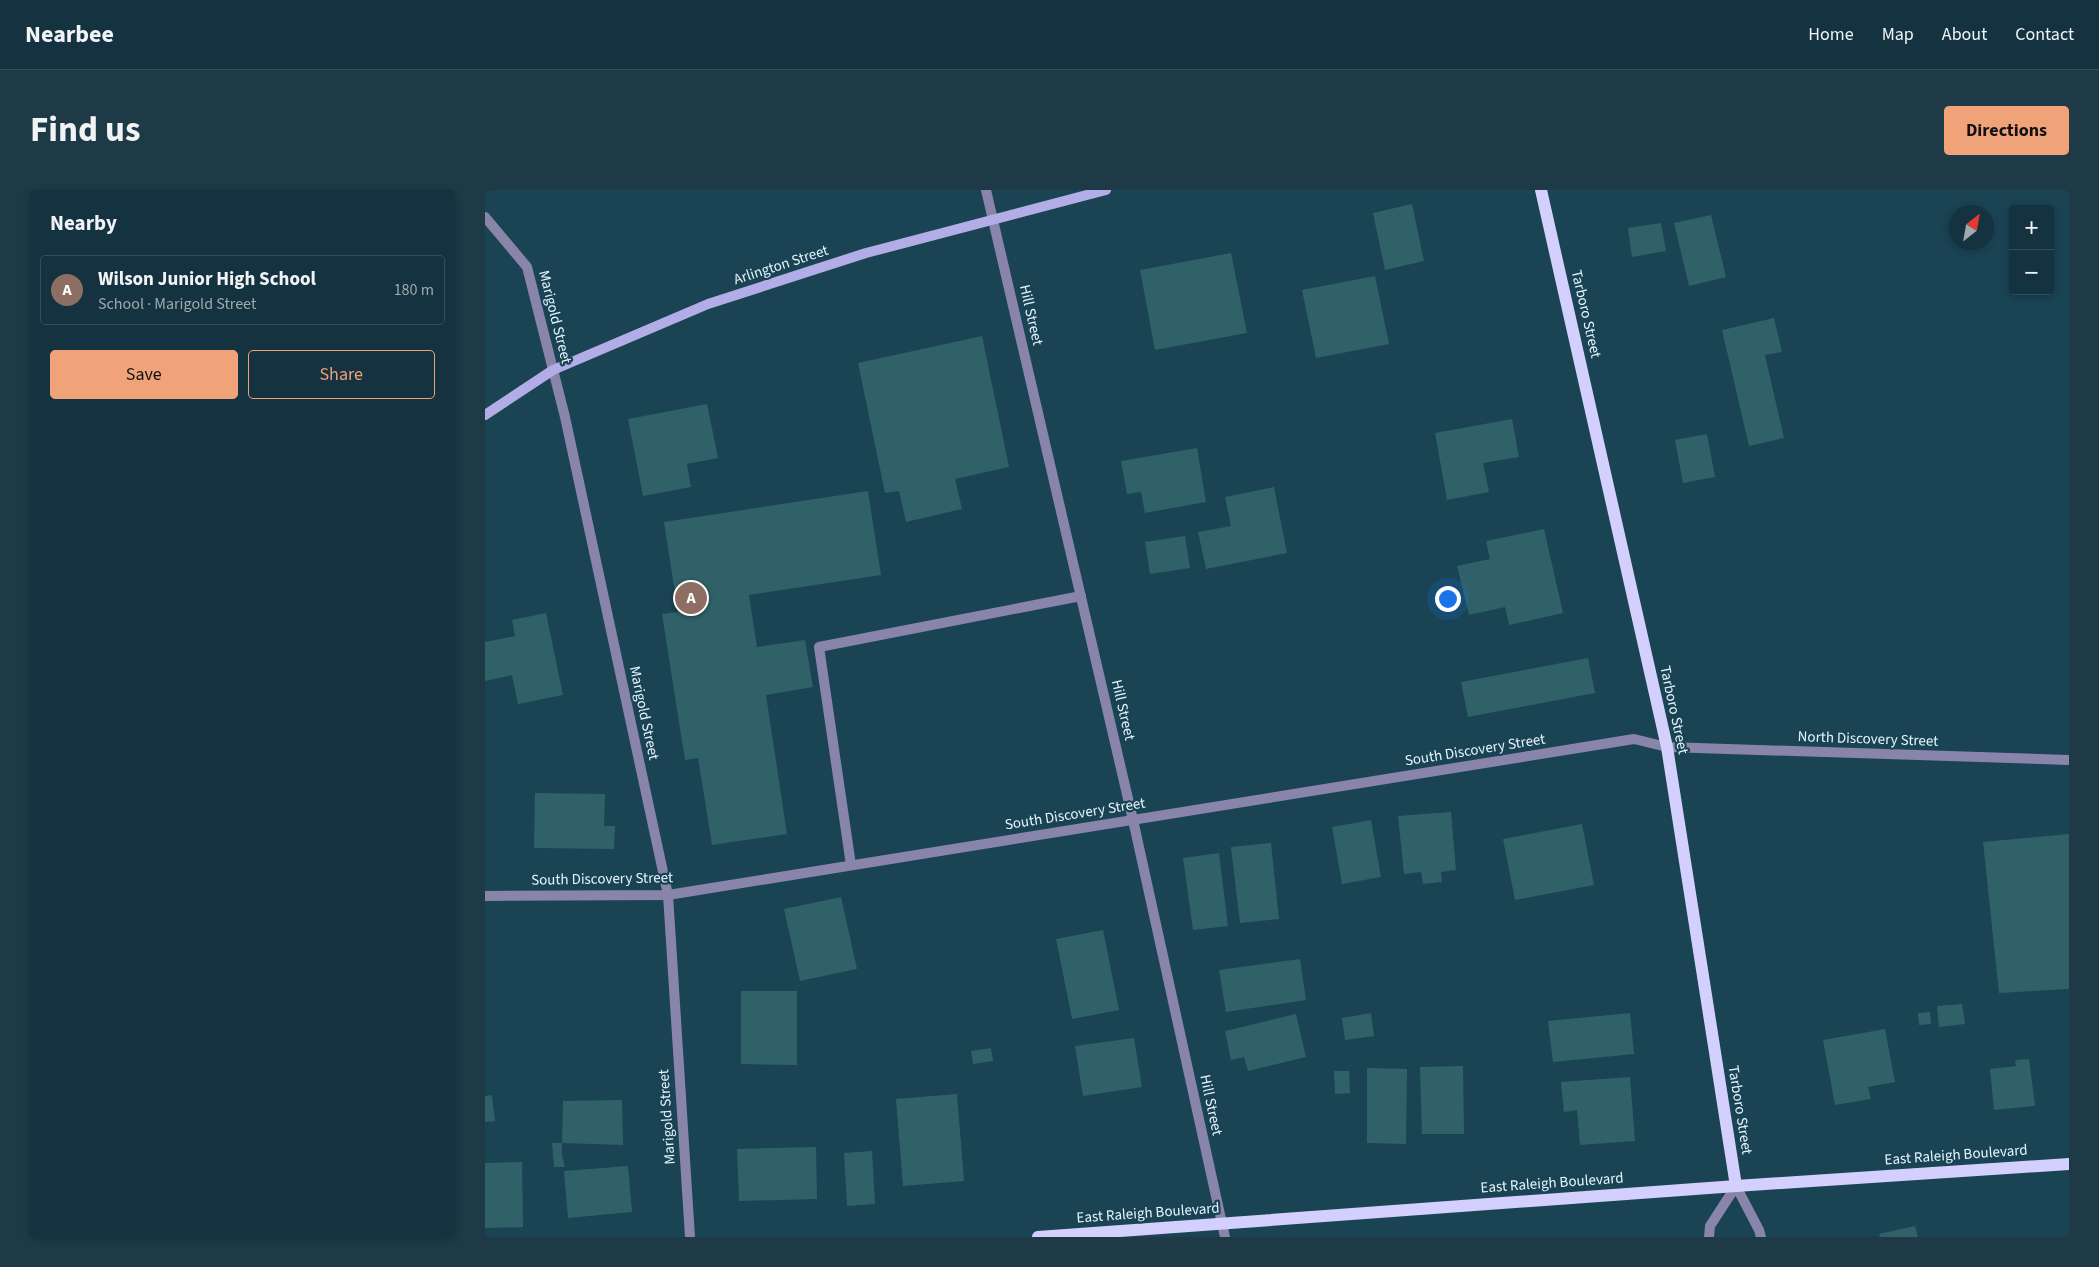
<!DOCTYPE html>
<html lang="en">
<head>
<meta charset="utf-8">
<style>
	body { margin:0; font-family:"Source Sans 3",sans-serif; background:#1d3a46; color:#f1f3f6 }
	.controls { position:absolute; right:15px; top:15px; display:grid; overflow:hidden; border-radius:5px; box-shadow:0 2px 8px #0003 }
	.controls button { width:45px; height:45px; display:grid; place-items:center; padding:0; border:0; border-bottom:1px solid #334d59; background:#14323f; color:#f1f3f6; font:25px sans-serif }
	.compass { position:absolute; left:1464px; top:15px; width:45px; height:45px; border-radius:50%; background:#14323f; box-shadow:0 2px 8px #0003; rotate:31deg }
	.you { position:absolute; left:962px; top:408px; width:18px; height:18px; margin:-12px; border:4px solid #fff; border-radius:50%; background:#1a73e8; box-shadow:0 0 0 8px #1a73e833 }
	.badge { display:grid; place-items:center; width:32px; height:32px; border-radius:50%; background:#f0a279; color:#fff; font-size:16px; font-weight:700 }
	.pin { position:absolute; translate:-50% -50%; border:2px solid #fff; box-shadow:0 1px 5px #0006 }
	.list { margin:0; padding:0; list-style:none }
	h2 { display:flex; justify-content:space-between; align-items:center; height:65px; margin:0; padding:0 20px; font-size:21px }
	h2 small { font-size:16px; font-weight:400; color:#9daab0 }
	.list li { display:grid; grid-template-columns:32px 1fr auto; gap:15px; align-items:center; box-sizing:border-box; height:70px; margin:0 10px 10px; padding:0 10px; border:1px solid #334d59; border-radius:5px }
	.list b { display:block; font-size:19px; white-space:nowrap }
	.list p { margin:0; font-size:16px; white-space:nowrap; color:#9daab0 }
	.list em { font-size:16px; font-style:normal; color:#9daab0 }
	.actions { display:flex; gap:10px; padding:15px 20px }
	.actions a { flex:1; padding:11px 0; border:1px solid #f0a279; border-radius:5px; text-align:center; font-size:18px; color:#f0a279 }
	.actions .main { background:#f0a279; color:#111 }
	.map { position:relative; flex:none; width:1584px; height:1047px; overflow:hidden; border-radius:5px }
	header { display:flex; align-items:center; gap:30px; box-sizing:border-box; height:70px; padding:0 25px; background:#14323f; border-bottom:1px solid #334d59 }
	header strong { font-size:24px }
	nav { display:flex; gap:28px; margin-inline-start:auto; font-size:18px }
	.intro { display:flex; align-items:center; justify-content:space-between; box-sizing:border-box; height:120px; padding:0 30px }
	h1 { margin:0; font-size:35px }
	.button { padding:12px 22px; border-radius:5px; background:#f0a279; color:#111; font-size:18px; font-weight:700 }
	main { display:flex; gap:30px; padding:0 30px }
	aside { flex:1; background:#14323f; border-radius:5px; box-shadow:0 2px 8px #0003 }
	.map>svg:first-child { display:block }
	.building { fill:#306168 }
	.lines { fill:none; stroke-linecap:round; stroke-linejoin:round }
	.service { stroke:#8985aa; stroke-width:10 }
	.minor { stroke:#8985aa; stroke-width:10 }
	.tertiary { stroke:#8985aa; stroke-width:10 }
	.secondary { stroke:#b3ade7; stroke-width:10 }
	.primary { stroke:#d4d0fd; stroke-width:12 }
	.labels { text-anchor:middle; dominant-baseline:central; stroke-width:4.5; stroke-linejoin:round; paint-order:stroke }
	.street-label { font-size:15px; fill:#e4f5fd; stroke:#1a4354 }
</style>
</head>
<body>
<header>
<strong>Nearbee</strong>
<nav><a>Home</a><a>Map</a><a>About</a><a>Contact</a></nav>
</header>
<div class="intro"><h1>Find us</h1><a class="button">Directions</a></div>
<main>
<aside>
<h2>Nearby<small></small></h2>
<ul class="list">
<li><span class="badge" style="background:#8d6e63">A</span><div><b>Wilson Junior High School</b><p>School · Marigold Street</p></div><em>180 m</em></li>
</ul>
<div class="actions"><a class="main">Save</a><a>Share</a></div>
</aside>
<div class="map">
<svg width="1584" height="1047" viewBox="0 0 1584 1047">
	<rect width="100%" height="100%" fill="#1a4354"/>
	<!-- building -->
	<g class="building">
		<path d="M927,14L939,71L900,80L888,23Z"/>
		<path d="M1226,25L1241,87L1204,96L1189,33Z"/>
		<path d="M1176,33L1181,61L1147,67L1143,38Z"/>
		<path d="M746,63L762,143L670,160L655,80Z"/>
		<path d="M890,86L904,154L831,168L817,100Z"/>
		<path d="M1289,128L1297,162L1280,165L1299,248L1264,256L1237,140Z"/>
		<path d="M497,146L524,277L470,289L477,319L421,332L414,301L400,303L373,173Z"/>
		<path d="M222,214L233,268L202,274L206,297L158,306L143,229Z"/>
		<path d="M1027,229L1034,267L998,273L1004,302L962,310L950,243Z"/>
		<path d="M1222,244L1230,287L1198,293L1190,250Z"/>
		<path d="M712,258L721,312L660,323L656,302L642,304L636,271Z"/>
		<path d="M789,297L802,363L721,379L713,342L746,336L740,307Z"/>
		<path d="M383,301L396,385L264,405L272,457L320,450L328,497L281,505L302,644L227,655L213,568L200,570L177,424L193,422L179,332Z"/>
		<path d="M1059,339L1078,423L1024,435L1020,417L984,425L972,376L1005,369L1001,351Z"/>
		<path d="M700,346L705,378L665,384L660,352Z"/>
		<path d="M61,423L78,505L33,514L27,485L0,491V452L30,446L27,430Z"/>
		<path d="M1103,468L1110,503L983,527L976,492Z"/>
		<path d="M50,603L120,604L119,636H130L129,659L49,658Z"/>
		<path d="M966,622L971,680L956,682L957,692L938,694L936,682L919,684L913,626Z"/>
		<path d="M886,630L896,687L857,694L847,637Z"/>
		<path d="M1097,634L1109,695L1030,710L1018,649Z"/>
		<path d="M1584,644V799L1514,803L1498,652Z"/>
		<path d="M786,653L794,729L755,733L746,657Z"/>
		<path d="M734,663L743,736L708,740L698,668Z"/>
		<path d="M356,707L372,779L315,791L299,719Z"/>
		<path d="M618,740L634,820L587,829L571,749Z"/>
		<path d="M815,769L821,810L741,822L734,780Z"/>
		<path d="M256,801H312V875L256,874Z"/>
		<path d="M1477,814L1480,834L1454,837L1452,816Z"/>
		<path d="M1445,822L1446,834L1434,835L1433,823Z"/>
		<path d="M886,823L889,846L860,850L857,828Z"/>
		<path d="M1145,823L1149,864L1068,872L1063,831Z"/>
		<path d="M811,824L821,867L763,881L759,867L746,870L740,841Z"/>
		<path d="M1400,839L1410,892L1383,897L1386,909L1350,915L1338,850Z"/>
		<path d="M649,848L657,897L598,906L590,856Z"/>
		<path d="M506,858L508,871L488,874L486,861Z"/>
		<path d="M1544,869L1550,916L1509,920L1505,879L1531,876L1530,870Z"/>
		<path d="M978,876L979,944H937L935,877Z"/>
		<path d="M882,878L922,879L921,954L882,953Z"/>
		<path d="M849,881H864L865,903L850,904Z"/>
		<path d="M1145,887L1150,951L1095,955L1092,920L1079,922L1076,892Z"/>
		<path d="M472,904L479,991L418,996L411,909Z"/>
		<path d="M7,905L10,931L0,932V906Z"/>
		<path d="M137,910L138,955L77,953L78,911Z"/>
		<path d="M67,953H77V965L80,977H69Z"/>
		<path d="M331,957L332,1009L254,1011L252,959Z"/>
		<path d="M387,961L390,1014L362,1016L359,963Z"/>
		<path d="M37,972L38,1037L0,1038V973Z"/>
		<path d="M143,976L147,1022L83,1028L79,981Z"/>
		<path d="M1430,1036L1433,1047H1395L1394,1044Z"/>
	</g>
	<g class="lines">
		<!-- service -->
		<path class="service" d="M366,675L334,457L596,406"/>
		<!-- minor -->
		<path class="minor" d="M0,706L183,705L1149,549L1182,557L1584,570"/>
		<!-- tertiary -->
		<g class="tertiary">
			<path d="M501,0L648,630L740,1047"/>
			<path d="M0,27L42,77L80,227L183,705L205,1047"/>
			<path d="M1224,1047L1225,1036L1251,996L1274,1040L1276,1047"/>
		</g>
		<!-- secondary -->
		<path class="secondary" d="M0,225L68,180L223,114L381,63L621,0"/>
		<!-- primary -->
		<g class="primary">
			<path d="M1056,0L1182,557L1251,996"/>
			<path d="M553,1047L1251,996L1584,974"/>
		</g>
	</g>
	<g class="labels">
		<!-- street labels -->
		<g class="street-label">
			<text transform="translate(296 75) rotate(-18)">Arlington Street</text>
			<text transform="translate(1101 124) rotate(77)">Tarboro Street</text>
			<text transform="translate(546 125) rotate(77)">Hill Street</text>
			<text transform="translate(70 127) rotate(76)">Marigold Street</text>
			<text transform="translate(638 520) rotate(77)">Hill Street</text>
			<text transform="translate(1189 520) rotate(78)">Tarboro Street</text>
			<text transform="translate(159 523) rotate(78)">Marigold Street</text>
			<text transform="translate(1383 549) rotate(2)">North Discovery Street</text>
			<text transform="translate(990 560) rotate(-9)">South Discovery Street</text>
			<text transform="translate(590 624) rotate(-9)">South Discovery Street</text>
			<text transform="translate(117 689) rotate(-1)">South Discovery Street</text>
			<text transform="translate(726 915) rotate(78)">Hill Street</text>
			<text transform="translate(1255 920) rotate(81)">Tarboro Street</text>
			<text transform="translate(182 927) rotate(-94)">Marigold Street</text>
			<text transform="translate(1471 965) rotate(-4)">East Raleigh Boulevard</text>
			<text transform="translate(1067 993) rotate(-4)">East Raleigh Boulevard</text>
			<text transform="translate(663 1023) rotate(-4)">East Raleigh Boulevard</text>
		</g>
	</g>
</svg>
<div class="controls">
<button>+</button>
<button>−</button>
</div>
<svg class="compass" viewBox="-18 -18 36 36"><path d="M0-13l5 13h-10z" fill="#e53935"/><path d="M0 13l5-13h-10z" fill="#9daab0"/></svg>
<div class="you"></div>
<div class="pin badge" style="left:206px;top:408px;background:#8d6e63">A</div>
</div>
</main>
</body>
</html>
